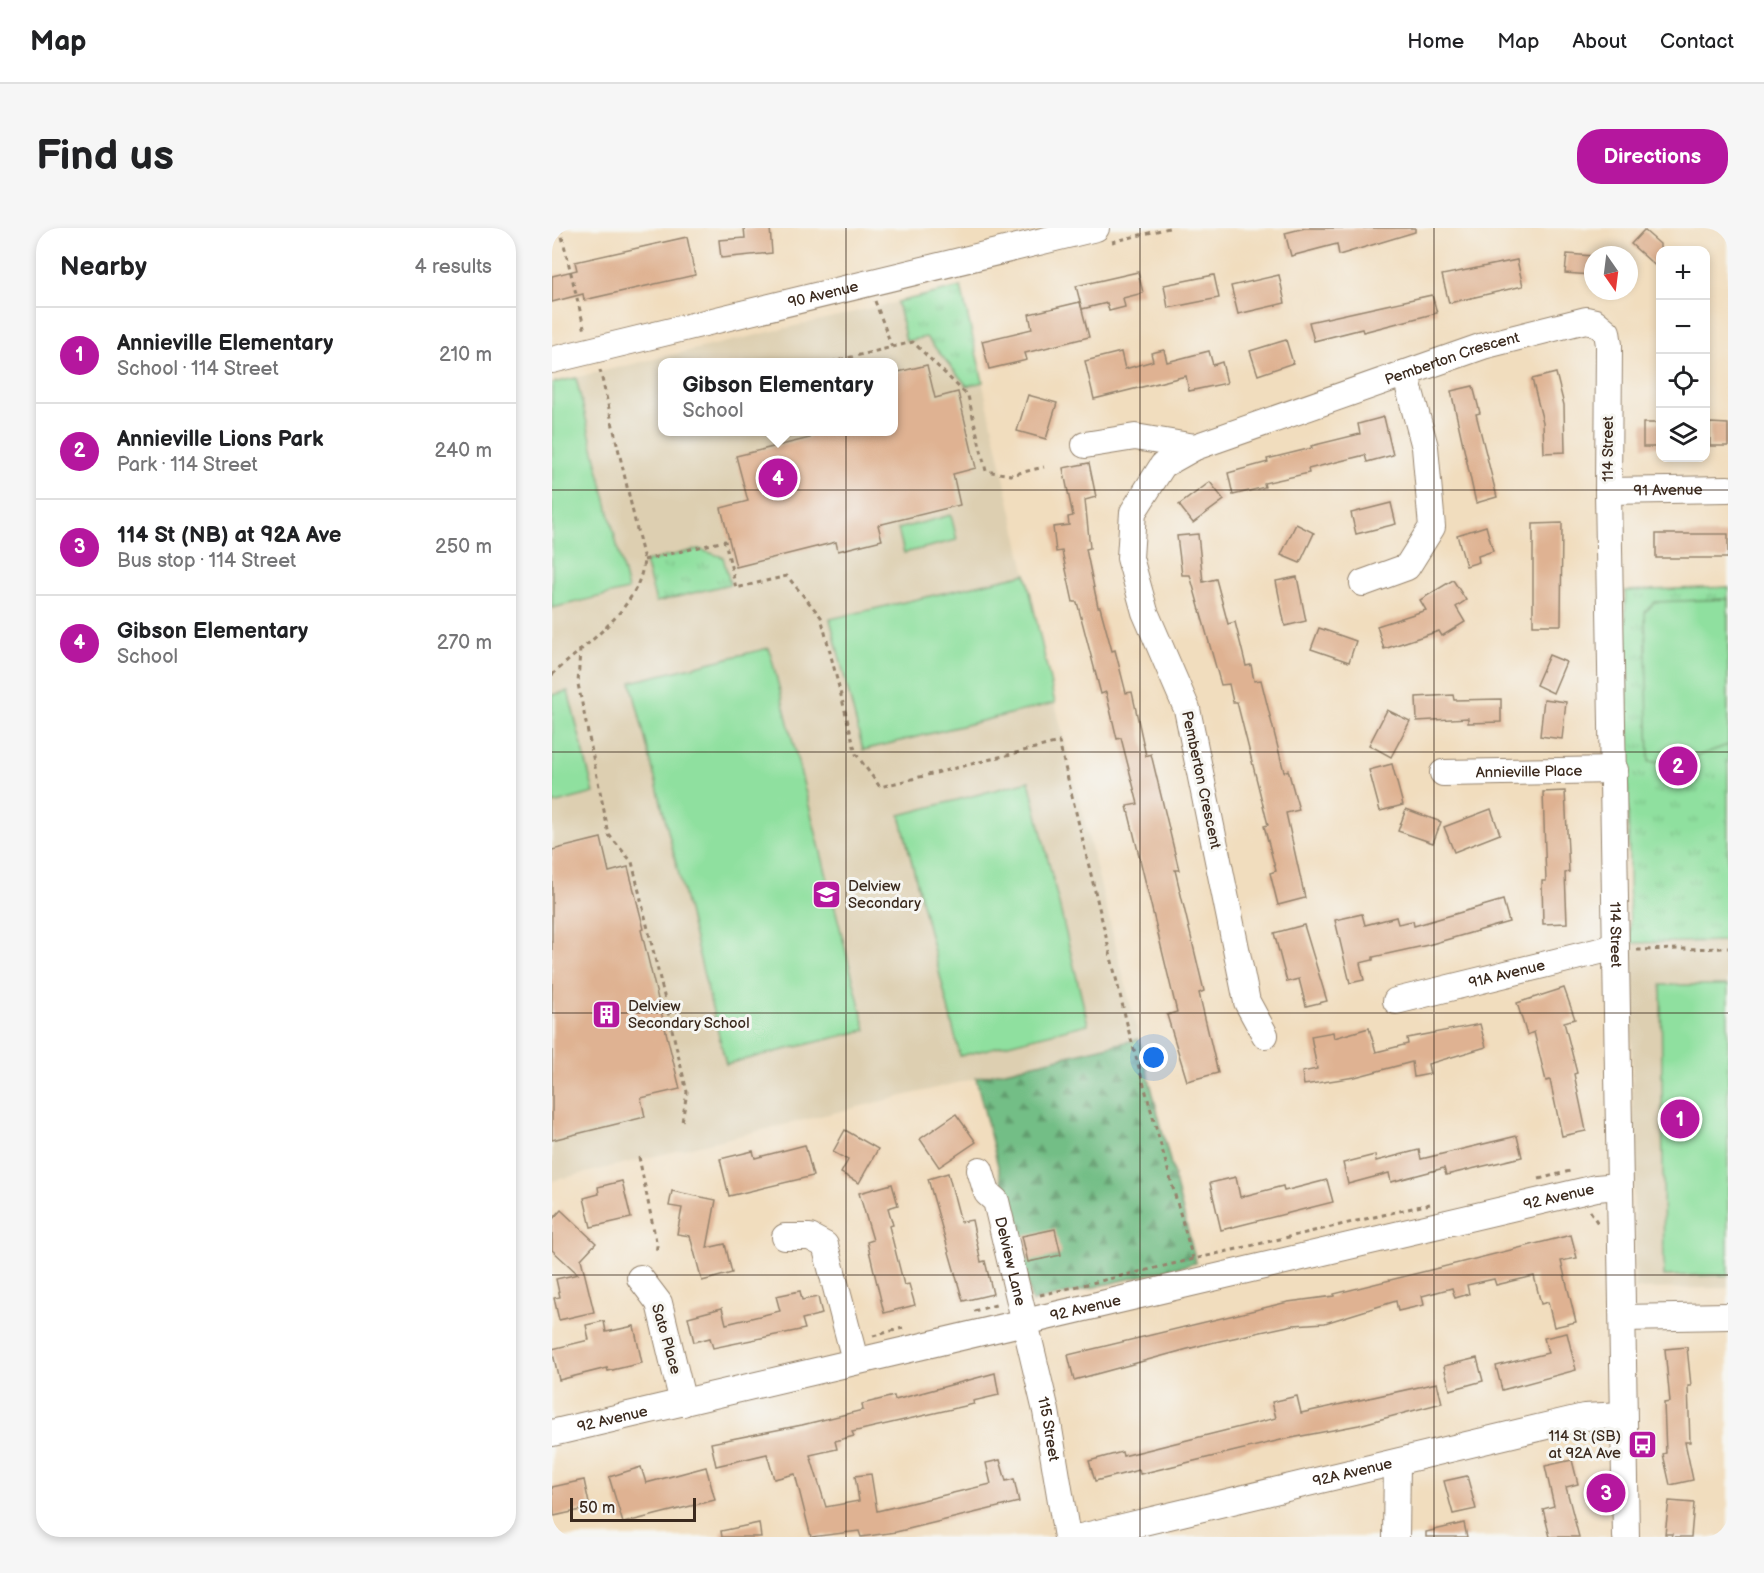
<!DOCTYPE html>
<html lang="en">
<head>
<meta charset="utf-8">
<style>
	body { margin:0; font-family:"Balsamiq Sans",sans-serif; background:#f6f6f6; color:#202124 }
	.controls { position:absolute; right:18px; top:18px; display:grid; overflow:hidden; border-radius:12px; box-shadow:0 3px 9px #0003 }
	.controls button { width:54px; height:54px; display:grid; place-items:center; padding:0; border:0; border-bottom:2px solid #e0e0e0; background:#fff; color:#202124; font:30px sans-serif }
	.compass { position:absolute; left:1032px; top:18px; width:54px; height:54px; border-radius:50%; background:#fff; box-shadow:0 3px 9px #0003; rotate:166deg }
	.scale { position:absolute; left:18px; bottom:15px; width:126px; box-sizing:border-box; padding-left:6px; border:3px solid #3b2a1e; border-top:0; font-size:16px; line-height:21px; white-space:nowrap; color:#3b2a1e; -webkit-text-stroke:4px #f6f6f2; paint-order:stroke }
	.you { position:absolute; left:602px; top:830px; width:21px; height:21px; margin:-15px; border:4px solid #fff; border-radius:50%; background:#1a73e8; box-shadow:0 0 0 9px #1a73e833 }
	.badge { display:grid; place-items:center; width:39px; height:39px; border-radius:50%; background:#b5179e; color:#fff; font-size:20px; font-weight:700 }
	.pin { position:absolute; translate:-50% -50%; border:3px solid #fff; box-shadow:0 2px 6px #0006 }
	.popup { position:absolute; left:106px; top:130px; width:240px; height:78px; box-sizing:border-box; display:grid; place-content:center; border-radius:12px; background:#fff; filter:drop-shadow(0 2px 4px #0005); font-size:20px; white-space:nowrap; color:#757577 }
	.popup b { font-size:22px; color:#202124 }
	.popup::after { content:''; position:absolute; left:50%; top:100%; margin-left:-12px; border:12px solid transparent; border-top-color:#fff }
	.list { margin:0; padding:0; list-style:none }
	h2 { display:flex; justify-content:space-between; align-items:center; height:78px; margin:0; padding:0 24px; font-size:26px }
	h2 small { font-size:20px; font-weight:400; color:#757577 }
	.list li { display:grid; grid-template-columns:39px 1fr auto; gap:18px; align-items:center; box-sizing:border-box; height:96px; padding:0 24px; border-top:2px solid #e0e0e0 }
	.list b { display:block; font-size:22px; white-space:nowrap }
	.list p { margin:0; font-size:20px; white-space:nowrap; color:#757577 }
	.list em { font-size:20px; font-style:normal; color:#757577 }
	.icon { flex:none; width:33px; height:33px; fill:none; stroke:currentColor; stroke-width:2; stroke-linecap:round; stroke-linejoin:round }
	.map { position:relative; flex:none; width:1176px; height:1309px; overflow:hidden; border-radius:24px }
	header { display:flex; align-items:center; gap:36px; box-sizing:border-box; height:84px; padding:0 30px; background:#fff; border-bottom:2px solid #e0e0e0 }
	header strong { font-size:28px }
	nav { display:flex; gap:33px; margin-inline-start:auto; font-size:21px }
	.intro { display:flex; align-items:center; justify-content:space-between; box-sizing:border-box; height:144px; padding:0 36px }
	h1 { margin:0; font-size:42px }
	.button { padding:15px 27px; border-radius:24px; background:#b5179e; color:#fff; font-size:21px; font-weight:700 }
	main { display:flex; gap:36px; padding:0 36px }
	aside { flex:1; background:#fff; border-radius:24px; box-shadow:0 3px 9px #0003 }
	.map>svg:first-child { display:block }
	.built { fill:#ddcfb1; fill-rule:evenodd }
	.grass { fill:url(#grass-tufts); stroke:#65855e; stroke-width:1.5 }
	.forest { fill:url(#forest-firs); stroke:#577452; stroke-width:1.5 }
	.pitch { fill:#8fe09f; stroke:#65855e; stroke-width:1.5 }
	.building { fill:#dfb292 }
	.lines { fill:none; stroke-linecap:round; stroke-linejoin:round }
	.minor-casing { stroke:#96846e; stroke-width:28 }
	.path { stroke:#96846e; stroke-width:3; stroke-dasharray:4.5 4.5; stroke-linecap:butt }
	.minor { stroke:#fff; stroke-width:26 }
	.grid { fill:none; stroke:#3b2a1e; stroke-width:1.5; stroke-opacity:0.55 }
	.labels { text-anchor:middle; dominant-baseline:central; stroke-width:6; stroke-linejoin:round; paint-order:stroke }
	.street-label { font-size:15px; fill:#3b2a1e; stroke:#f6f6f2 }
	.poi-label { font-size:15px; fill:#3b2a1e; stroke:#f6f6f2; text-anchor:start }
</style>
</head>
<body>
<header>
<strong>Map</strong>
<nav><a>Home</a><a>Map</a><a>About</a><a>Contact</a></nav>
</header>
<div class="intro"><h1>Find us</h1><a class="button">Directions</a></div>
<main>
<aside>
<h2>Nearby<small>4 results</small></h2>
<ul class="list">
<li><span class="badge">1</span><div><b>Annieville Elementary</b><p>School · 114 Street</p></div><em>210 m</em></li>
<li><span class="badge">2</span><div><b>Annieville Lions Park</b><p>Park · 114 Street</p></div><em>240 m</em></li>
<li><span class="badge">3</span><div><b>114 St (NB) at 92A Ave</b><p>Bus stop · 114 Street</p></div><em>250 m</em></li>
<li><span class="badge">4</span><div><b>Gibson Elementary</b><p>School</p></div><em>270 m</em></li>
</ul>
</aside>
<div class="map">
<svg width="1176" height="1309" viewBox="0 0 1176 1309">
	<defs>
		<pattern id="grass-tufts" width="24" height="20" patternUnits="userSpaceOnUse" patternTransform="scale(1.5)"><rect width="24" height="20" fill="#8fe09f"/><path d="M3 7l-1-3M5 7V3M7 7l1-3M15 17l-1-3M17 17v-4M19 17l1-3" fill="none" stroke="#7cc088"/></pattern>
		<pattern id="forest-firs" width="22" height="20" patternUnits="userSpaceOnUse" patternTransform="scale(1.5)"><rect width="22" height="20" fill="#73be86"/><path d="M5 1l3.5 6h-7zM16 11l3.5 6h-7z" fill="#609b6d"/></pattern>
	</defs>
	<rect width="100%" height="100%" fill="#f6f6f2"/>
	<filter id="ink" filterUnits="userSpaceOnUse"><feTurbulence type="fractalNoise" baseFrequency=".0167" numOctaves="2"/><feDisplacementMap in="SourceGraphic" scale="12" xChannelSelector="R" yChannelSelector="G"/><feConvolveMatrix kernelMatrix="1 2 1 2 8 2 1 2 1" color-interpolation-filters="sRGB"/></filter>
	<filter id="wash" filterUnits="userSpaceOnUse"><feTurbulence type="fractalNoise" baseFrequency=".008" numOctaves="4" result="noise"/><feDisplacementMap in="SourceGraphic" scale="24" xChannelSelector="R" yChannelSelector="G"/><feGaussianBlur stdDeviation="1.35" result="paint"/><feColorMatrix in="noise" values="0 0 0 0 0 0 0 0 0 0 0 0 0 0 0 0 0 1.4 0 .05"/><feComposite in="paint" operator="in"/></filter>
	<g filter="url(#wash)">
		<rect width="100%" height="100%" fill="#f1ddbe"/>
		<!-- built -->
		<g class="built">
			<path d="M409,59L503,475L587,811L0,953V155ZM110,134H342V204H110Z"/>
			<path d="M1176,713V1060L1083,1061L1078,715Z"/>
		</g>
		<!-- grass -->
		<g class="grass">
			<path d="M409,59L431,154L415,158L374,109L354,113L345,74Z"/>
			<path d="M146,321L171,329L178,356L104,374L93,334Z"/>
			<path d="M1176,359V713L1078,715L1073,363Z"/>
		</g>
		<!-- forest -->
		<path class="forest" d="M587,811L644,1035L480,1074L424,850Z"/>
		<!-- pitch -->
		<g class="pitch">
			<path d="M24,150L76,362L0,380V155Z"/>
			<path d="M399,287L405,312L352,325L346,301Z"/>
			<path d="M474,346L503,475L311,522L278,391Z"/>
			<path d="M1176,371V517L1132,533L1097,534L1093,384L1103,374Z"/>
			<path d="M217,420L314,802L174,836L79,454Z"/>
			<path d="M16,463L42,565L1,576L0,467Z"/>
			<path d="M477,553L536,796L408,828L348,587Z"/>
			<path d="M1109,757H1176V1047L1112,1048Z"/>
		</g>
		<g id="blocks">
			<!-- building -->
			<g class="building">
				<path d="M192,0H218L220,25L169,30L167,12L193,10Z"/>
				<path d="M753,0H863V4L787,27L785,16L739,28L733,5Z"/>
				<path d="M1092,2L1108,16V42L1079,16Z"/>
				<path d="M135,9L143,47L32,72L31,66L0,74V48L25,42L23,34Z"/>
				<path d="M1015,26L1041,28L1039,47L1013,45Z"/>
				<path d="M965,32L971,58L897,75L890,47Z"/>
				<path d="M586,44L591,65L571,70L573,79L557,83L555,75L530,81L524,58Z"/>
				<path d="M662,47L667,70L616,80L612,57Z"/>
				<path d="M727,47L733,75L686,86L679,58Z"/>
				<path d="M880,67L885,85L811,104L810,101L762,113L757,94Z"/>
				<path d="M528,74L537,109L473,125L475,132L437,141L430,113L480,101L477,86Z"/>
				<path d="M734,112L741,135L706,147L698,123Z"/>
				<path d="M612,122L615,134L657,123L661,137L670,134L675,155L637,163L634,148L542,171L533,133L569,124L573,141L601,133L599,125Z"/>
				<path d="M375,137L383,170L406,164L424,240L401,246L408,277L326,297L330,312L286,323L284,314L184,339L169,280L196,273L184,228L258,210L257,204H342V145Z"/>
				<path d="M1004,145L1012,177L1013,224L992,225L991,194L980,151Z"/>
				<path d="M921,158L928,185L924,186L945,269L924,275L899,163Z"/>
				<path d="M476,167L505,175L494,211L465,203Z"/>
				<path d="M832,189L841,227L815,234L813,227L756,241L757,245L712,255L713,259L681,267L676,245L716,234L715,231L760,220L759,218L808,206L806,196Z"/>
				<rect x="1091" y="195" width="17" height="24"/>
				<path d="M1158,195L1176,196V218H1158Z"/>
				<path d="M537,235L544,269L533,272L538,320L534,321L546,379H548L560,423L563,422L574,465L580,464L594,528L599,526L627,642H623L652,763L647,765L666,845L635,853L615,787L625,784L575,578L586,576L569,510L565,511L554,464L549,466L525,374H521L510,323L504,324L501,299L517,297L516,289L521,288L511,240Z"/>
				<path d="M658,254L672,272L641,295L627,277Z"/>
				<path d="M839,275L844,296L804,306L799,285Z"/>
				<path d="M1010,295L1009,397H981V296Z"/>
				<path d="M744,296L762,305L748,335L729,327Z"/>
				<path d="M934,298L941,323L926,328L927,334L914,338L905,307Z"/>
				<path d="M646,306L651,354L664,351L676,396L683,394L694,438L699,437L702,453L709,452L732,544L736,542L747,582L734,585L753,670L726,677L718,645L724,643L712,598L716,597L685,474H681L677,456L669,457L638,347H630L625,308Z"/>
				<rect x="1104" y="306" width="72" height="24"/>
				<path d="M745,349L754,393L733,398L724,353Z"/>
				<path d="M901,352L914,372L904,379L913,394L890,408L887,403L832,421L825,398L874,382L868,372Z"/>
				<path d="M767,400L804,413L797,434L759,421Z"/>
				<path d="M997,427L1014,434L1001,465L984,457Z"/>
				<path d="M901,467L902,472L949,471V494L916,495V490L865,493L864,469Z"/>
				<path d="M992,471L1014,474L1010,511L988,508Z"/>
				<path d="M835,482L858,493L839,529L817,517Z"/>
				<path d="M840,536L851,577L828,583L817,542Z"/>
				<path d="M1013,563L1017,644L1013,645L1015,695L991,696L990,653H994L991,564Z"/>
				<path d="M854,581L889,594L881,615L846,603Z"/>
				<path d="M939,581L948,606L902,624L892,599Z"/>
				<path d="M49,610L57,644L76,639L92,701L89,702L128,861L89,870L93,889L0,912V622Z"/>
				<path d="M951,672L957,694L876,717L821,729V732L808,735L812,752L798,755L783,692L810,686L813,697L844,689L846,696L861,693L862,698Z"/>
				<path d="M752,697L775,773L754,778L747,751L735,754L722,705Z"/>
				<path d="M1012,760L1023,791L1012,794L1025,845L1022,846L1034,903L1010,908L998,852L994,853L982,804L975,807L965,775Z"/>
				<path d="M928,796L934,819L876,836L878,846L862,849L860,834L803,849L752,857L750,844L765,841L759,808L781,804L782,810L817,800L824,824L856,816L855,810Z"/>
				<path d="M404,886L424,914L387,939L368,911Z"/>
				<path d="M293,902L326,921L307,955L289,945L296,932L281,924Z"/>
				<path d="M965,908L970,929L894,947L892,940L839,954L837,945L796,956L791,935L823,927L824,933L867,922L869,931Z"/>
				<path d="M253,917L261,948L177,968L168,931L201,923L203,930Z"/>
				<path d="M396,945L409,994L420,992L429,1034L433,1033L441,1066L411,1073L376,951Z"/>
				<path d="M684,949L688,969L731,958L732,963L775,952L781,974L669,1002L658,955Z"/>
				<path d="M70,953L79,990L39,999L32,970L47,966L46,959Z"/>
				<path d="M340,956L346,977L336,980L341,997L337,998L352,1057L357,1056L363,1077L332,1085L315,1014L321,1012L307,965Z"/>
				<path d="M120,963L164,972L155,1020L173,1016L180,1045L150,1053L138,1008L125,1006L130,980L117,978Z"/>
				<path d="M9,982L44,1015L29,1031L42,1084L7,1092L2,1070L8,1069L4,1051L26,1046L0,1022V992Z"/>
				<path d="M503,1001L509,1027L476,1034L470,1008Z"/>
				<path d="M1019,1007L1025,1030L1009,1033L1024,1094L1002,1099L996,1074L989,1076L982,1048L944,1057L942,1051L915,1057L917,1066L903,1070L900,1060L870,1068L872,1077L846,1083L844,1073L773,1095L741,1097L654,1116L522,1152L516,1127L736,1074L782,1068V1066Z"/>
				<path d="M248,1063L250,1072L266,1069L270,1086L250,1091L253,1101L161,1120L158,1110L142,1114L136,1089L170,1080L174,1096L228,1083L224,1068Z"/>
				<path d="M52,1093L54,1104L82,1098L90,1135L56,1143L55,1140L7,1152L0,1121L37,1112L34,1097Z"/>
				<path d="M1015,1105L1024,1142L950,1162L944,1138L996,1125L992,1110Z"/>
				<path d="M1135,1119L1139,1158H1136L1138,1214H1133L1141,1252L1118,1257L1111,1226L1114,1225L1112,1175L1118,1174L1113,1121Z"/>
				<path d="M925,1130L931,1153L898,1162L892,1138Z"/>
				<path d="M443,1145L447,1167L421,1173L422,1176L300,1204L302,1208L283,1213L285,1221L258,1227L274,1279L307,1273L303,1248L319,1246L325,1283L439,1256L434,1235L448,1232L454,1253L462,1251L467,1274L344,1304L309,1309L307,1303L259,1309L243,1246L222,1251L215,1226L164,1238L159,1215L250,1197L311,1182L310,1176L342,1168L343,1172Z"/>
				<path d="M885,1155L890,1175L807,1197L729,1212L588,1246L587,1242L543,1253L537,1233L570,1224L571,1228L724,1190L720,1174L745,1168L749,1185Z"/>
				<path d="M1020,1232L1026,1256L1014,1259L1027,1309H998L991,1281L1002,1278L993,1238Z"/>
				<path d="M89,1239L94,1255L154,1239L163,1272L71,1295L57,1249Z"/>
				<path d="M915,1248L924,1281L901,1286L892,1253Z"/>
				<path d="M32,1252L38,1280L2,1288L0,1259Z"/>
				<path d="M1117,1273L1142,1275L1139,1309H1120V1306H1113Z"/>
				<path d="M207,1295L209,1309H170L169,1303Z"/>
				<path d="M912,1295L915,1309H874V1304Z"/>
			</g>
		</g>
	</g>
	<g filter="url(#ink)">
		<use href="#blocks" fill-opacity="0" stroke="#96846e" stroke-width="1.5"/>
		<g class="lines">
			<defs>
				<g id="minor">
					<path id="s1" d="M0,132L544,0"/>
					<path d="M533,217L583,209L643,219"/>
					<path id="s2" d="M1056,263L1176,261"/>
					<path d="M811,355L855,339L880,299L873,219L853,145"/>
					<path id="s3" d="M891,545L1063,542"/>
					<path id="s4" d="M844,773L1064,719"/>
					<path id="s5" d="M713,807L695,774L635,481L593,384L578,330L581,284L611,237L643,219L931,118L1034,92L1043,94L1055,104L1057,117L1056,263L1074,1309"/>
					<path id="s6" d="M428,942L435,965L444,973L494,1183L515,1309"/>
					<path d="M233,1009H258L273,1017L303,1132"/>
					<path d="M88,1050L107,1075L131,1175"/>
					<path d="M1071,1090L1176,1088"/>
					<path id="s7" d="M0,1205L1044,960L1067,958"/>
					<path id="s8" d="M529,1309L1032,1189L1071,1187"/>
					<path d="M844,1309L845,1235"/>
				</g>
			</defs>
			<!-- minor casing -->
			<use href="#minor" class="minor-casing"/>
			<!-- path -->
			<g class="path">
				<path d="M8,0L33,103"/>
				<path d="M560,14L617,0"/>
				<path d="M323,73L340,119"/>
				<path d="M279,134L361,114L416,168L434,243L459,247L492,239"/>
				<path d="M92,332L173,313L184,360L235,348L269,389L304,526L328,559L507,514L577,804L641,1031"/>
				<path d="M28,421L26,456L57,607L80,634L135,864L130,894"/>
				<path d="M0,447C34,415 87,382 92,332L48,142"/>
				<path d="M1085,722L1176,720"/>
				<path d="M87,929L105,1018L104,1025"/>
				<path d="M987,951L1018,943"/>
				<path d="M1038,983L1047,997"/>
				<path d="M488,1067L882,975"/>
				<path d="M422,1083L447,1076"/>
				<path d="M321,1108L351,1100"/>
			</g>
			<!-- minor -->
			<use href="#minor" class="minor"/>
		</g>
	</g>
	<!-- grid -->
	<path class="grid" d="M294,0V1309M588,0V1309M882,0V1309M0,262H1176M0,524H1176M0,785H1176M0,1047H1176"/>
	<!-- icons -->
	<defs>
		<symbol id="school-square" viewBox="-11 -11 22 22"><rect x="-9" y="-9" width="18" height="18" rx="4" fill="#b5179e" stroke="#f6f6f2"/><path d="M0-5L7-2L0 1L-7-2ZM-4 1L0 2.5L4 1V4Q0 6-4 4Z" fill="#fff"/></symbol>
		<symbol id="building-square" viewBox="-11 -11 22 22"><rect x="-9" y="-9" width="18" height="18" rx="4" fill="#b5179e" stroke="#f6f6f2"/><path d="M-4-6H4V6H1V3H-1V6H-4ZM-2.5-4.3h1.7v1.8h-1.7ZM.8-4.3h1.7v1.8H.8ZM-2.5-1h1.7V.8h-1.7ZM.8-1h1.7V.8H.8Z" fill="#fff"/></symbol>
		<symbol id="bus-square" viewBox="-11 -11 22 22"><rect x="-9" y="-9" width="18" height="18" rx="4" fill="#b5179e" stroke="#f6f6f2"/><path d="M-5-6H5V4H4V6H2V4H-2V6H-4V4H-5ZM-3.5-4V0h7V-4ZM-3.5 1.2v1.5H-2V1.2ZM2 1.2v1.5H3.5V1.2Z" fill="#fff"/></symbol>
	</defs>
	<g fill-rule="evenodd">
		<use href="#school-square" x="258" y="650" width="33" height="33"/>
		<use href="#building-square" x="38" y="770" width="33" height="33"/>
		<use href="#bus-square" x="1074" y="1200" width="33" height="33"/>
	</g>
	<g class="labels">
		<!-- street labels -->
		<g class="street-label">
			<text stroke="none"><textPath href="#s1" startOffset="279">90 Avenue</textPath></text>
			<text stroke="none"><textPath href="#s5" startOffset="909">Pemberton Crescent</textPath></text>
			<text transform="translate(1056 221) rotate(-90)">114 Street</text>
			<text stroke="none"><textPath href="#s2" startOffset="60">91 Avenue</textPath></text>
			<text stroke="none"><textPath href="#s3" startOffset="86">Annieville Place</textPath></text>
			<text transform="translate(649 552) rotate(78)">Pemberton Crescent</text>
			<text stroke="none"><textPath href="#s5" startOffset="1676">114 Street</textPath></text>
			<text stroke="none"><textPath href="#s4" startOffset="114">91A Avenue</textPath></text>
			<text stroke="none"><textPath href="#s7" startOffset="1034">92 Avenue</textPath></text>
			<text stroke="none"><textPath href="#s6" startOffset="98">Delview Lane</textPath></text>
			<text stroke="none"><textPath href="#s7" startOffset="548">92 Avenue</textPath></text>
			<text transform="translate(114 1111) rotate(74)">Sato Place</text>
			<text stroke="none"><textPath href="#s7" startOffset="62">92 Avenue</textPath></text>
			<text stroke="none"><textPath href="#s6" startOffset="270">115 Street</textPath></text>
			<text stroke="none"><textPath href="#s8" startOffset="279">92A Avenue</textPath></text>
		</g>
		<!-- poi labels -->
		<g class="poi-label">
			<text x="296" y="658">Delview<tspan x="296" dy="17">Secondary</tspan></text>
			<text x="76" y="778">Delview<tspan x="76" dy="17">Secondary School</tspan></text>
			<text x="1069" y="1208" text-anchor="end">114 St (SB)<tspan x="1069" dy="17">at 92A Ave</tspan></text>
		</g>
	</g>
</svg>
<div class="controls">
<button>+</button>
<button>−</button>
<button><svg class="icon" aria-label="locate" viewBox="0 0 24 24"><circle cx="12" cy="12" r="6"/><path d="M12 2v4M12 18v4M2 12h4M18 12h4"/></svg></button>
<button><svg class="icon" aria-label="layers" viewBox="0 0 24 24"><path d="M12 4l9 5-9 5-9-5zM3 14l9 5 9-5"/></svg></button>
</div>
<svg class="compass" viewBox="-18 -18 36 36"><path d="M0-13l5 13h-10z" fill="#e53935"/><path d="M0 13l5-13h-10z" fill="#757577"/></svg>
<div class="scale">50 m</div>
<div class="you"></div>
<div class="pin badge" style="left:1128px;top:891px">1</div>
<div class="pin badge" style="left:1126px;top:538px">2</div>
<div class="pin badge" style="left:1054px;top:1265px">3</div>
<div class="pin badge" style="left:226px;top:250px">4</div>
<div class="popup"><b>Gibson Elementary</b>School</div>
</div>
</main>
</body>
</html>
